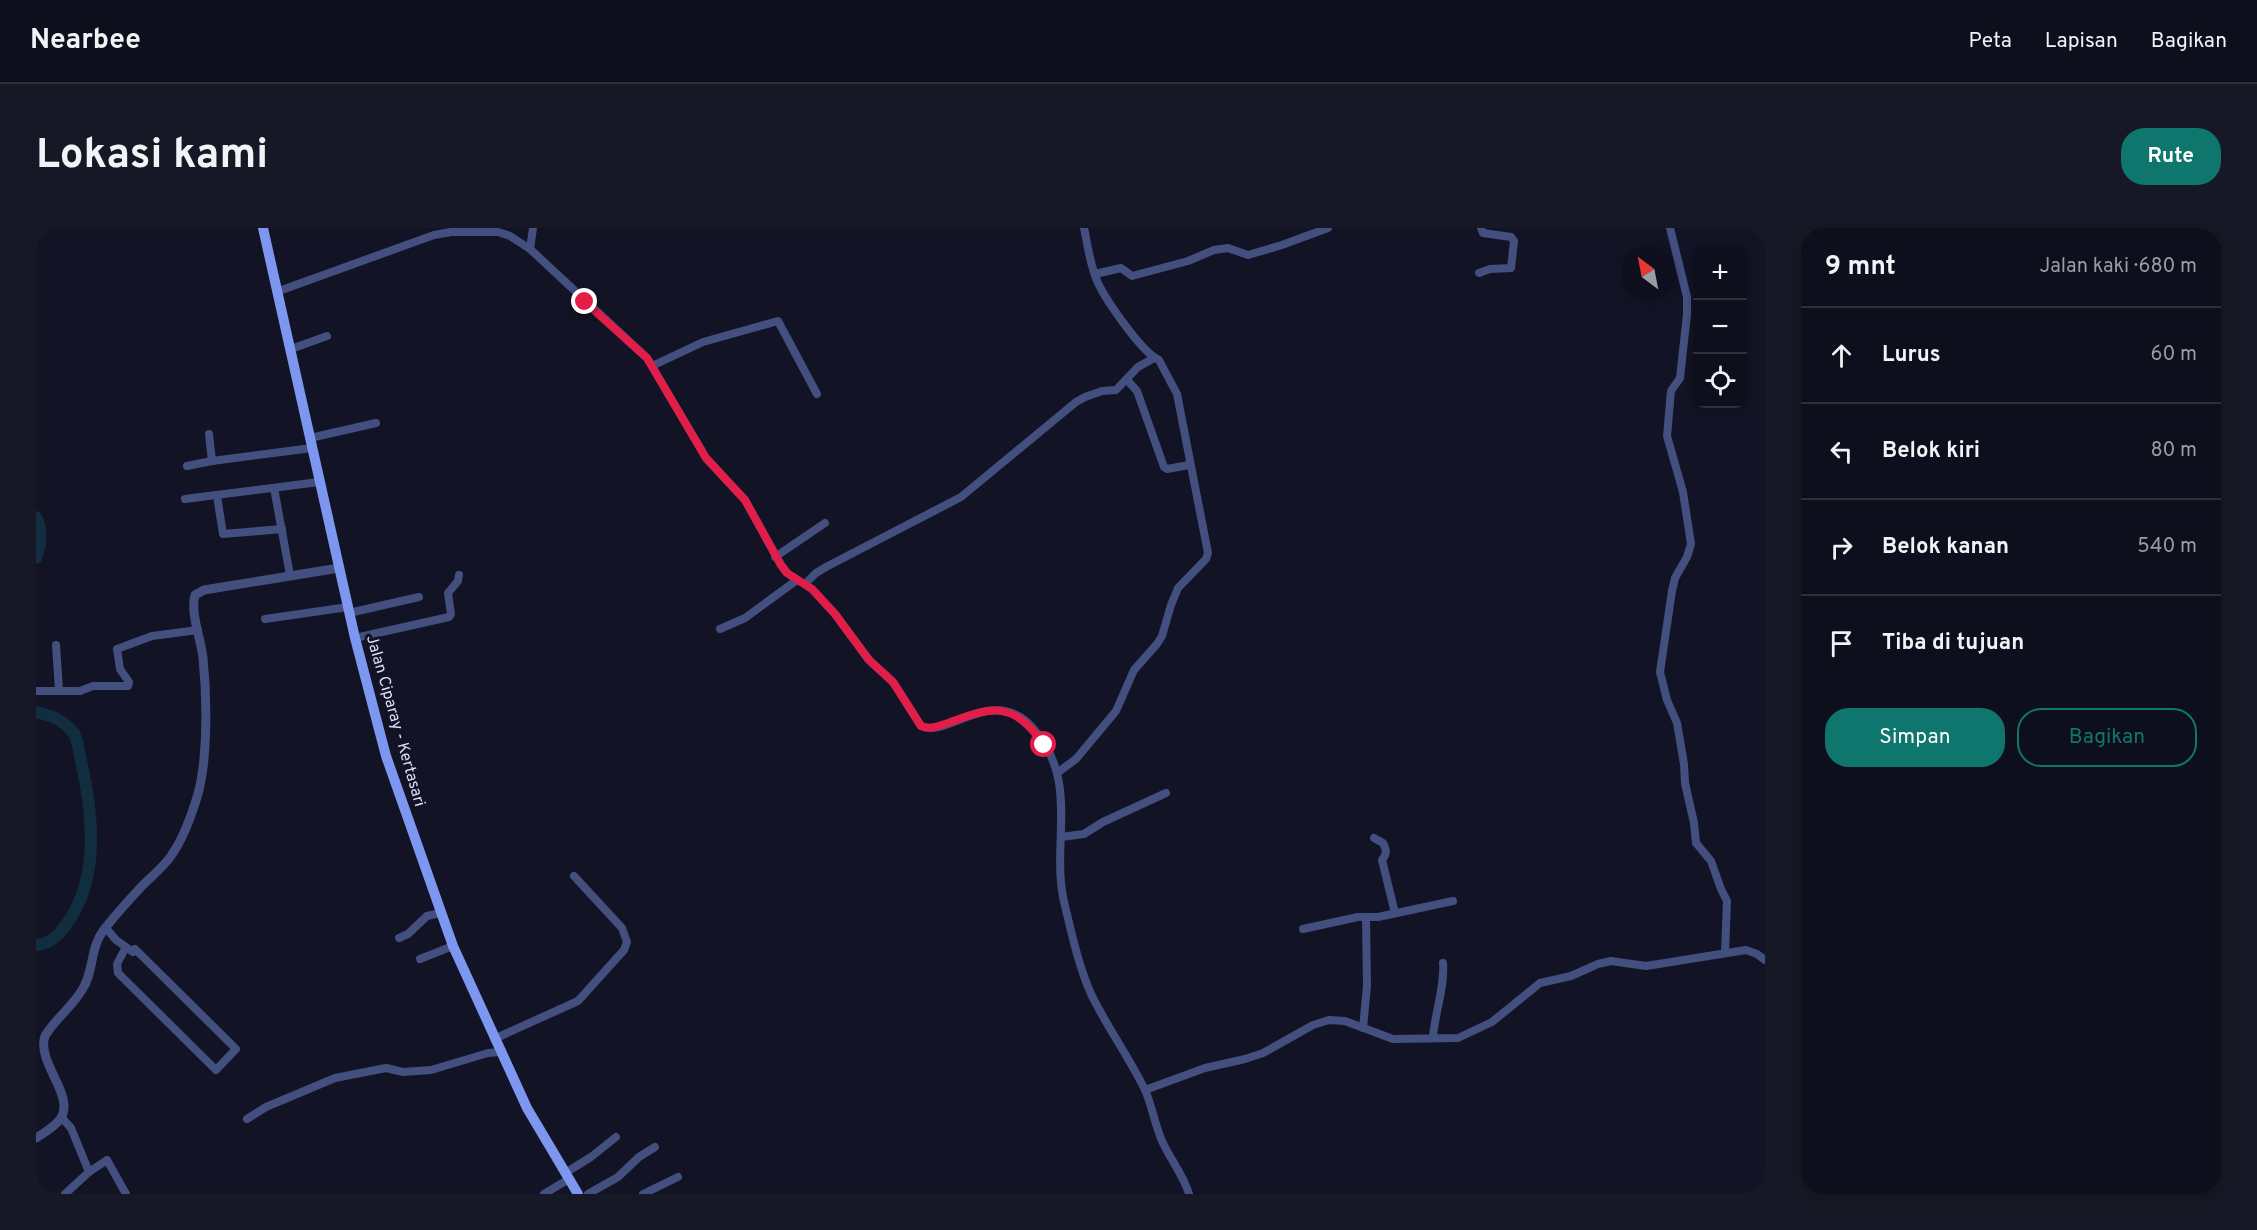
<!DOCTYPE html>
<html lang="id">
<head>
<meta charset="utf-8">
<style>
	body { margin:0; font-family:Overpass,sans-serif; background:#171825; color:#f1f3f6 }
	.controls { position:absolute; right:18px; top:18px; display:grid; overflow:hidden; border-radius:12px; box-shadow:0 3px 9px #0003 }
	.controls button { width:54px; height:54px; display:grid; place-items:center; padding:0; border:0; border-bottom:2px solid #2e2f3b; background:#0e0f1c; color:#f1f3f6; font:30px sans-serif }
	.compass { position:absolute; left:1585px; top:18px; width:54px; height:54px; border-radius:50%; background:#0e0f1c; box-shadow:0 3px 9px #0003; rotate:328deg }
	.stop { position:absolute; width:18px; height:18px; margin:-14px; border:4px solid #e11d48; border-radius:50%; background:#fff }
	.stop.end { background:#e11d48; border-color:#fff; box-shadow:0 2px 6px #0008 }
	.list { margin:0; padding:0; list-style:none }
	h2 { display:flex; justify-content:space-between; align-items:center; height:78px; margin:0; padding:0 24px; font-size:26px }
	h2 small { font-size:20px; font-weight:400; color:#9b9ca3 }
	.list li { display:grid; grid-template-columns:39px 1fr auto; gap:18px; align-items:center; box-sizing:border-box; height:96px; padding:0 24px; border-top:2px solid #2e2f3b }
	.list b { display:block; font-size:22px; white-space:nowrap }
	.list em { font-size:20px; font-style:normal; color:#9b9ca3 }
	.actions { display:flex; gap:12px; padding:18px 24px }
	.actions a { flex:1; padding:14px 0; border:2px solid #0f766e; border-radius:24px; text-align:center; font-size:21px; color:#0f766e }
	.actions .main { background:#0f766e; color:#fff }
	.icon { flex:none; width:33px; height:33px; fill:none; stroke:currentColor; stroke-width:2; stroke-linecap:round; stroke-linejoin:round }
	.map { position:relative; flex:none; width:1729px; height:966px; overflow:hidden; border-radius:24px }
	header { display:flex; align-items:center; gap:36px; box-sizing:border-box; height:84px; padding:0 30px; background:#0e0f1c; border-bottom:2px solid #2e2f3b }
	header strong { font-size:28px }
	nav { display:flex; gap:33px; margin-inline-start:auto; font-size:21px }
	.intro { display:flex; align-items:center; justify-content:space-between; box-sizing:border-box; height:144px; padding:0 36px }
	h1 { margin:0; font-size:42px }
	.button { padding:15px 27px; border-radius:24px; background:#0f766e; color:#fff; font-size:21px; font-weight:700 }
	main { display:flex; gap:36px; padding:0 36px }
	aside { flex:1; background:#0e0f1c; border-radius:24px; box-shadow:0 3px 9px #0003 }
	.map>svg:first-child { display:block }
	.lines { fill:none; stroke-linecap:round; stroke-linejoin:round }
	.river { stroke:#112e40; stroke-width:12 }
	.minor { stroke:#434f7f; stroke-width:8 }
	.tertiary { stroke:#434f7f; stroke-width:9 }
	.secondary { stroke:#7d96f0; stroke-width:10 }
	.route { stroke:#e11d48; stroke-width:8 }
	.labels { text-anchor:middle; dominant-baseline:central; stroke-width:6; stroke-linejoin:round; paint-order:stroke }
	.street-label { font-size:16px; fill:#dbdffb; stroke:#121426 }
</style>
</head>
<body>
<header>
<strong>Nearbee</strong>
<nav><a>Peta</a><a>Lapisan</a><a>Bagikan</a></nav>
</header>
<div class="intro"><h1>Lokasi kami</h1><a class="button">Rute</a></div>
<main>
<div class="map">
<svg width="1729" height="966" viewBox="0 0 1729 966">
	<rect width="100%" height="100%" fill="#121426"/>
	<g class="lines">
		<!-- river -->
		<g class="river">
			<path d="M0,289C7,304 5,315 0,330"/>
			<path d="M0,484C14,487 26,491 36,503C42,509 43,525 45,533C57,585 64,649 32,694C24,706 15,716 0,717"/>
		</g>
		<!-- minor -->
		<g class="minor">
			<path d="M1634,0L1651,69V86L1644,150L1635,163L1631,208L1647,264L1655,316L1651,329L1639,350L1636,363L1624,444L1631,472L1641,495L1648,536L1649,555L1658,595L1660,615L1675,633L1685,661L1691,673L1689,725"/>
			<path d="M494,21L497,0"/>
			<path d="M1443,45L1454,41L1475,40L1478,13L1475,9L1447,5L1445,0"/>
			<path d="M1059,46L1085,40L1096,48L1152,33L1178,22L1192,20L1212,27L1246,17L1292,0"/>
			<path d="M243,63L398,7L415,4H462L474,8L494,21L611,130L670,230L709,272L745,337L751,345L776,361L799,386L833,432L857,454L885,498C912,511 956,456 996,499C1046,554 1013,617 1029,678C1036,707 1043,739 1055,766C1071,799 1093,829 1109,862C1116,878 1119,897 1126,913C1134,931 1148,948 1153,966"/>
			<path d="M255,121L291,108"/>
			<path d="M616,138L667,114L742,93L781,166"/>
			<path d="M1091,152L1101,163L1128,239L1131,241L1153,237"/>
			<path d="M173,206L176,233"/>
			<path d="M274,210L340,195"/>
			<path d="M151,238L176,233L276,220"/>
			<path d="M238,260L254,347"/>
			<path d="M181,268L187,306L246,301"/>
			<path d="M149,271L283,254"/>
			<path d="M739,329L789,295"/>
			<path d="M770,355L780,345L790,339L925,269L1040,174L1049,169L1066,163L1080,162L1102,139L1118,130"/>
			<path d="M313,385L383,369"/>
			<path d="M229,391L312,379"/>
			<path d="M684,401L709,390L761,352"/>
			<path d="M319,410L413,389L415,386L412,365L422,353L423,347"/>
			<path d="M20,417L23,462"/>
			<path d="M0,463H44L57,458H92L93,454L84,441L81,421L116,408L162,402"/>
			<path d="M1021,545L1040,531L1080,483L1098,442L1121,416L1126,408L1135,377L1142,360L1170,331L1172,325L1141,166L1123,132C1106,125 1070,72 1062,55C1054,38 1052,18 1048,0"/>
			<path d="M1025,609L1048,606L1067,594L1130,565"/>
			<path d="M1338,610L1347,615C1351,622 1351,626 1346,632L1359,685"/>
			<path d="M70,700L80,712L97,724L99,721L200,821L180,842L82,745L81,736L90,719"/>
			<path d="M1267,701L1322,689H1342L1417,673"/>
			<path d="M363,710L372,706L391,688L405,685"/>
			<path d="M384,731L417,718"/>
			<path d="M1327,800L1331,758L1330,689"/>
			<path d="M1397,809C1399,784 1409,759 1407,735"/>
			<path d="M458,811L542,773L588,722L591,714L586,700L538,648"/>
			<path d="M1109,862L1169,840L1209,831L1227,825L1277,797L1293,792L1309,793L1357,811L1422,810L1456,794L1504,755L1535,748L1562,736L1575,733L1610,738L1710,722L1721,726L1729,732"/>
			<path d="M25,889L35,900L53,944L29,966"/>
			<path d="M211,891L230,879L299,850L350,840L367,844L395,842L452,825L464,824"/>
			<path d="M53,944L71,932L90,966"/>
			<path d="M529,945L555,929L580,909"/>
			<path d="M508,966L533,951"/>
			<path d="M552,966L582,949L603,929L619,919"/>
			<path d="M607,966L642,949"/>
		</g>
		<!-- tertiary -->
		<path class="tertiary" d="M0,910C9,904 19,899 25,890C39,867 0,834 9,808C19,791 36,779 46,762C58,744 54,720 67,703C79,687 93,672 106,658C117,647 129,638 137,625C149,607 156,586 162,566C172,529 171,468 167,430C165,411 154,385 159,367L168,362L303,340"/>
		<!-- secondary -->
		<path class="secondary" d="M227,0L319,410L350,528L417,718L491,880L542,966"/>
	</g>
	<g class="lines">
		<!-- route -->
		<path class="route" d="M549,74L611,130L670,230L709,272L745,337L751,345L776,361L799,386L833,432L857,454L885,498C894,502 902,498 912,495C958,477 978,474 1008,517"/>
	</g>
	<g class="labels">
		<!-- street labels -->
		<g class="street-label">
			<text transform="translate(359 493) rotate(74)">Jalan Ciparay - Kertasari</text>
		</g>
	</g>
</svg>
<div class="controls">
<button>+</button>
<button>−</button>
<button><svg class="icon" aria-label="locate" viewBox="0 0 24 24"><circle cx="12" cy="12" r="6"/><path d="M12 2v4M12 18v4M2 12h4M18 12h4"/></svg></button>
</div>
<svg class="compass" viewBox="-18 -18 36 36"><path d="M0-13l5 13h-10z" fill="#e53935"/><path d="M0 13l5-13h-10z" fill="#9b9ca3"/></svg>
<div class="stop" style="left:1008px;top:517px"></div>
<div class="stop end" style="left:549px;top:74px"></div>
</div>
<aside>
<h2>9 mnt<small>Jalan kaki · 680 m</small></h2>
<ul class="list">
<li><svg class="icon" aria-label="ahead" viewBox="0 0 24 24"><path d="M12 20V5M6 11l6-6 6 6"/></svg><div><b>Lurus</b></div><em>60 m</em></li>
<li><svg class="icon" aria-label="left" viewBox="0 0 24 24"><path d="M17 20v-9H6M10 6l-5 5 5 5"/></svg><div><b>Belok kiri</b></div><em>80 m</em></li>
<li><svg class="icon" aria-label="right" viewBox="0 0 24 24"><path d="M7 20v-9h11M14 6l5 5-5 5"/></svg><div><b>Belok kanan</b></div><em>540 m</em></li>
<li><svg class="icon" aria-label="arrive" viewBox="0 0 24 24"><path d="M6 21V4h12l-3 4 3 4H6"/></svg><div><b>Tiba di tujuan</b></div></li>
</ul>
<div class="actions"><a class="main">Simpan</a><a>Bagikan</a></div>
</aside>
</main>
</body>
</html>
